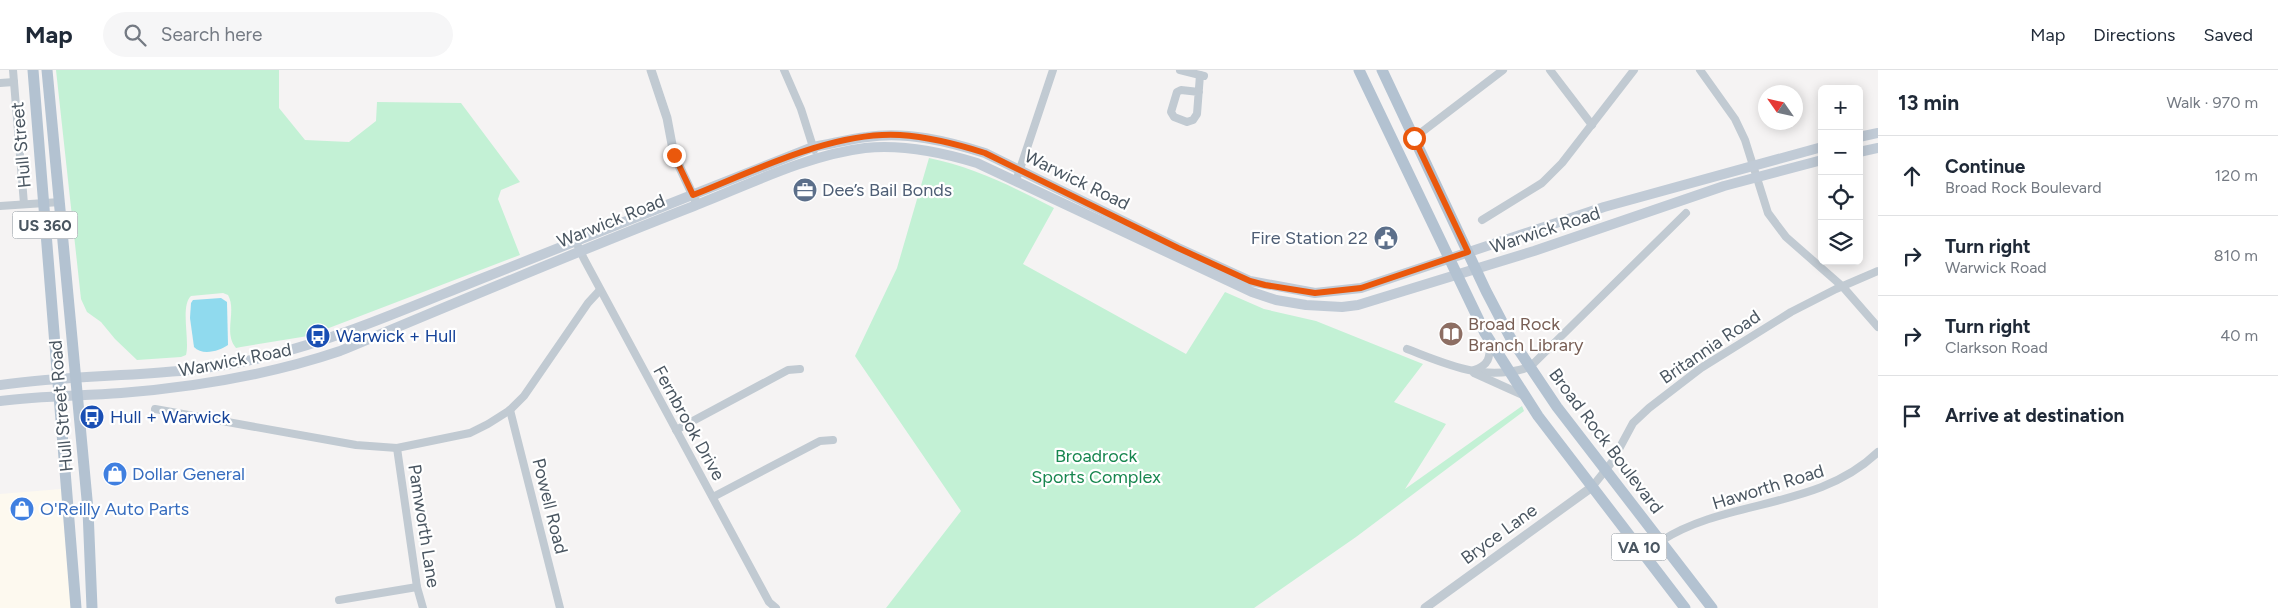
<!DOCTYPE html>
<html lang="en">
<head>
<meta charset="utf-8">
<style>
	body { margin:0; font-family:Figtree,sans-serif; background:#f6f6f7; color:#1f2937 }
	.controls { position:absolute; right:15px; top:15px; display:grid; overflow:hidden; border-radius:8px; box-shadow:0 2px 12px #0003 }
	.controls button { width:45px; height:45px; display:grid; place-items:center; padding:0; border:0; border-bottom:1px solid #e0e1e3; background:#fff; color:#1f2937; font:25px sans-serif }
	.compass { position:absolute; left:1758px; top:15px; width:45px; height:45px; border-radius:50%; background:#fff; box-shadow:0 2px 12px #0003; rotate:304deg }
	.stop { position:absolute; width:15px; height:15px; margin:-11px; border:4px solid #ea580c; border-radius:50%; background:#fff }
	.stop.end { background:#ea580c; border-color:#fff; box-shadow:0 1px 5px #0008 }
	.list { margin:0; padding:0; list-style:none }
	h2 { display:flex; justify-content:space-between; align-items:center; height:65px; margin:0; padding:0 20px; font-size:21px }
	h2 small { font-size:16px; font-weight:400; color:#747a83 }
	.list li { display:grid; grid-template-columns:32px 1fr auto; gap:15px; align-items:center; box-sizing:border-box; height:80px; padding:0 20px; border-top:1px solid #e0e1e3 }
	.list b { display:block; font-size:19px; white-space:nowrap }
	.list p { margin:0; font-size:16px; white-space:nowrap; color:#747a83 }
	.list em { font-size:16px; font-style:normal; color:#747a83 }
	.icon { flex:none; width:28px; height:28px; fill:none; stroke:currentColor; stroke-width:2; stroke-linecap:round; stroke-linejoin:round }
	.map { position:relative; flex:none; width:1878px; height:538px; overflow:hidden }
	header { display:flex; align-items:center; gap:30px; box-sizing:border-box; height:70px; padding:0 25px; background:#fff; border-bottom:1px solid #e0e1e3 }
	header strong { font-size:24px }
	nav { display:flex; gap:28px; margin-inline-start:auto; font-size:18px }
	.search { width:350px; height:45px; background:#f6f6f7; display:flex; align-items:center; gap:12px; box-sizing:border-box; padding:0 18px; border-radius:28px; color:#747a83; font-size:19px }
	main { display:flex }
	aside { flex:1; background:#fff }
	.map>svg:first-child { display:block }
	.commercial { fill:#fdf9ef }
	.green { fill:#c3f1d5 }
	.water { fill:#90daee }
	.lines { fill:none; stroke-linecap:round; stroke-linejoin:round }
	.minor { stroke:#c1cad2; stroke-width:8 }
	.tertiary { stroke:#c1cad2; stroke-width:9 }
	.secondary { stroke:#c1cbd6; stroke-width:10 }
	.primary { stroke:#b3c2d1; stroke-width:11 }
	.route { stroke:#ea580c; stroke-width:6 }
	.labels { text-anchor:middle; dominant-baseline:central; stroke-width:4.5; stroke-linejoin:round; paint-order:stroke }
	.shield { fill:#fff; stroke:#808990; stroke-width:1 }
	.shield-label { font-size:16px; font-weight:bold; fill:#4a5661 }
	.street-label { font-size:18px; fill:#4a5661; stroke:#fff }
	.service-label { font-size:18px; fill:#4e5e75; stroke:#fff; text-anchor:start }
	.education-label { font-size:18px; fill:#785e54; stroke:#fff; text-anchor:start }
	.transit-label { font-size:18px; fill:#164399; stroke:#fff; text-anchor:start }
	.park-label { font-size:18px; fill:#17864f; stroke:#fff }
	.shop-label { font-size:18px; fill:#366cbe; stroke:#fff; text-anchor:start }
</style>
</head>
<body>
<header>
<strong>Map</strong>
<div class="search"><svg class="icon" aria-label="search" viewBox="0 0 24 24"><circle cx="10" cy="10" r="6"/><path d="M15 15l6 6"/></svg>Search here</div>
<nav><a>Map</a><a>Directions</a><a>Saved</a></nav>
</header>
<main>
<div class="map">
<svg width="1878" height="538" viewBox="0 0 1878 538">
	<rect width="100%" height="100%" fill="#f5f3f3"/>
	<!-- commercial -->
	<path class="commercial" d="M61,419L71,538H0V424Z"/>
	<!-- green -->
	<g class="green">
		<path d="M56,0H279V38L305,70L349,72L376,51L377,32L461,33L520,112L501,120L498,129L520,185L308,266L241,277L236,278C223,263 237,241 228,225L223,223L191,226C180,236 190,270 186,285L181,287L137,290L115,269L101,252L87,242L81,229Z"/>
		<path d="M929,88C974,97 1013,117 1054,138L1023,194L1186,284L1225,222L1264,239L1316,251L1423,294L1394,332L1446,354L1405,419L1522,336L1524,341L1356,467L1254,538H886L961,441L855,286L897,198Z"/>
	</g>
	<!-- water -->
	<path class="water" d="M221,228L227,232L228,275C220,281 202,286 194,277L190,248L191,233L193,230Z"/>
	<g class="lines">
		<!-- minor -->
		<g class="minor">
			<path d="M13,0L24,134"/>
			<path d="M784,0L801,39L814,80"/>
			<path d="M1180,0L1204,6"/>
			<path d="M1550,0L1592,55"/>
			<path d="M1700,0L1735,49L1745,70L1768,143L1786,167L1843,217L1878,257"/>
			<path d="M0,13L14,12"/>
			<path d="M1199,22L1181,20L1177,22L1171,42L1174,47L1187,52L1193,50L1197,44L1200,5"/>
			<path d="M1414,68L1503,0"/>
			<path d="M1018,105L1053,0"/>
			<path d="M0,136L60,132"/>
			<path d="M1482,150L1542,113L1562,93L1634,0"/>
			<path d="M576,172L584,189L769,532L776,538"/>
			<path d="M1407,279C1449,295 1484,312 1530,297L1686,143"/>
			<path d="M1474,300C1489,295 1490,288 1490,273"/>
			<path d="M1474,303L1525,326"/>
			<path d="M155,339L356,375L397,378L470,363L488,354L510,340L524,326L588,233L600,220"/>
			<path d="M510,340L560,538"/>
			<path d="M676,360L788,300L800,299"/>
			<path d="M397,378L417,517L423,538"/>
			<path d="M1592,417L1612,392L1633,353L1649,338L1701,298L1791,242L1836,219L1878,201"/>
			<path d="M713,427L820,371L833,370"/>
			<path d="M1661,471C1728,428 1818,440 1878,382"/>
			<path d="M339,530L417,517"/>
		</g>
		<!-- tertiary -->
		<g class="tertiary">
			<path d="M651,0L667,48L674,85L697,134"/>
			<path d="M1425,538L1592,417"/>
		</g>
		<!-- secondary -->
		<g class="secondary">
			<path d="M1859,67L1878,63"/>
			<path d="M1859,82L1878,78"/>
			<path d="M0,315C88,302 178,309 264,287C338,269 408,238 478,210C590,166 701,121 813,77C831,74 849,69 867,67C906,61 947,71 985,83L1178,178L1250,211L1315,223L1361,218L1604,137L1822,77"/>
			<path d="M0,331C40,326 81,326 121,323C196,317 269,305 340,281C458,232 575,182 694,136C748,115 807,85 865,78C903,74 941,82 977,93L1252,222L1276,230L1306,235L1342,237L1358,235L1534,181L1724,116L1822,90"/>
		</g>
		<!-- primary -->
		<g class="primary">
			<path d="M33,0L76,538"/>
			<path d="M47,0L88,440L92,538"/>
			<path d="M1359,0L1485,263L1538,346L1685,538"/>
			<path d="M1382,0L1486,221L1510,267L1557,337L1712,538"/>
		</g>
	</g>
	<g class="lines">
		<!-- route -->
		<path class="route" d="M674,85L693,125C754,101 833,61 900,65C929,67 957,74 985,83L1178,178L1250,211L1265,215L1315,223L1361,218L1468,182L1414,68"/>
	</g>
	<!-- icons -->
	<defs>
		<symbol id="office-disc" viewBox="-11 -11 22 22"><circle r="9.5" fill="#5c6f8a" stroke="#fff"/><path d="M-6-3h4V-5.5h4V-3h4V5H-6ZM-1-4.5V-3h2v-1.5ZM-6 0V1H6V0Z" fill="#fff"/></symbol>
		<symbol id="civic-disc" viewBox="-11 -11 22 22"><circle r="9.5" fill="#5c6f8a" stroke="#fff"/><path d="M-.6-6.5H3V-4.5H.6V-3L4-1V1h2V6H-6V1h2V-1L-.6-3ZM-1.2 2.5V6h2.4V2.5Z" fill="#fff"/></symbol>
		<symbol id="library-disc" viewBox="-11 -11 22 22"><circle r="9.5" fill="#8d6e63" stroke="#fff"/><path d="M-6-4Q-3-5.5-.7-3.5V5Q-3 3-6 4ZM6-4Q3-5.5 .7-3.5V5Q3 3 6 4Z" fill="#fff"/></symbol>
		<symbol id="bus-disc" viewBox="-11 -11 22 22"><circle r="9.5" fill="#1a4fb4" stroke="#fff"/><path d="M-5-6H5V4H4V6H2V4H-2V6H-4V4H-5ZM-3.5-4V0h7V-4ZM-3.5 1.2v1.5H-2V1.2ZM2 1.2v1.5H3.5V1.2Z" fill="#fff"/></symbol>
		<symbol id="shop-disc" viewBox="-11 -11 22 22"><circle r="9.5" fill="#3f7fe0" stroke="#fff"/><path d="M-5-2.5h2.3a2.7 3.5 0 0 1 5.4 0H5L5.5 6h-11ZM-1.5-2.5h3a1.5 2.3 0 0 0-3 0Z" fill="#fff"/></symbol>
	</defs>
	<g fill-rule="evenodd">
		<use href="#office-disc" x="791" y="106" width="28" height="28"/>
		<use href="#civic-disc" x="1372" y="154" width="28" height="28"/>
		<use href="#library-disc" x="1437" y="250" width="28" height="28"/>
		<use href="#bus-disc" x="304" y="252" width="28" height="28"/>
		<use href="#bus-disc" x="78" y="333" width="28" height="28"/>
		<use href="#shop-disc" x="101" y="390" width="28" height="28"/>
		<use href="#shop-disc" x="8" y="425" width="28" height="28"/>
	</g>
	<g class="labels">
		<!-- shield labels -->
		<g class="shield">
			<rect x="12.5" y="141.5" width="65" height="27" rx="4"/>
			<rect x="1611.5" y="463.5" width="55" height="27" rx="4"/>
		</g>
		<g class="shield-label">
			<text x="45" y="155">US 360</text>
			<text x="1639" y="477">VA 10</text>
		</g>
		<!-- street labels -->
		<g class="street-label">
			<text transform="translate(21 75) rotate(-95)">Hull Street</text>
			<text transform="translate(1077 110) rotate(26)">Warwick Road</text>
			<text transform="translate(611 151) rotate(-22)">Warwick Road</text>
			<text transform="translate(1545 160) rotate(-18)">Warwick Road</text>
			<text transform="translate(1710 277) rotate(-34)">Britannia Road</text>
			<text transform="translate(235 290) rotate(-11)">Warwick Road</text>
			<text transform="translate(61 336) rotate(-95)">Hull Street Road</text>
			<text transform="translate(689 353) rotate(61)">Fernbrook Drive</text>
			<text transform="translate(1606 371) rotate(53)">Broad Rock Boulevard</text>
			<text transform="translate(1768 417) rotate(-17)">Haworth Road</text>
			<text transform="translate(550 436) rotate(76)">Powell Road</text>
			<text transform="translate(424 456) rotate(81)">Pamworth Lane</text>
			<text transform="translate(1499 464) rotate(-36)">Bryce Lane</text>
		</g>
		<!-- service labels -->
		<g class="service-label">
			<text x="822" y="120">Dee’s Bail Bonds</text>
			<text x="1368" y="168" text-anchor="end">Fire Station 22</text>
		</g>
		<!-- education labels -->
		<g class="education-label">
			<text x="1468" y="254">Broad Rock<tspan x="1468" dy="21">Branch Library</tspan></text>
		</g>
		<!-- transit labels -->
		<g class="transit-label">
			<text x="336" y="266">Warwick + Hull</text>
			<text x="110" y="347">Hull + Warwick</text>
		</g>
		<!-- park labels -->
		<g class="park-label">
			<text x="1096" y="386">Broadrock<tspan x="1096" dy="21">Sports Complex</tspan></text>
		</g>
		<!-- shop labels -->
		<g class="shop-label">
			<text x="132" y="404">Dollar General</text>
			<text x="40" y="439">O'Reilly Auto Parts</text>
		</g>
	</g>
</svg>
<div class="controls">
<button>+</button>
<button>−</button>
<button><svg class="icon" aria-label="locate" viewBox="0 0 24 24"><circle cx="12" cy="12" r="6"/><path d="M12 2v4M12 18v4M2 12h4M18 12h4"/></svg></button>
<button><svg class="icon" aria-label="layers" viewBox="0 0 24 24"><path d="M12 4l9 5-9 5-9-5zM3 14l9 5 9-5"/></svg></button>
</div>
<svg class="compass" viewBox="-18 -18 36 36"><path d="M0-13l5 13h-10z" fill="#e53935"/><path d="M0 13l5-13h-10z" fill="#747a83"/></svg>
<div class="stop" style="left:1414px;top:68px"></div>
<div class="stop end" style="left:674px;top:85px"></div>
</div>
<aside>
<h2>13 min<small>Walk · 970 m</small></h2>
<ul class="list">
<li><svg class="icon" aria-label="ahead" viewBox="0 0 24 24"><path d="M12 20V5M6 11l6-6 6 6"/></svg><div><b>Continue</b><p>Broad Rock Boulevard</p></div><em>120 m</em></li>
<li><svg class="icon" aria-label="right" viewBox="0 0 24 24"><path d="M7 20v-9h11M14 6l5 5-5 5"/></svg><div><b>Turn right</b><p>Warwick Road</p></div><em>810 m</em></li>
<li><svg class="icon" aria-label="right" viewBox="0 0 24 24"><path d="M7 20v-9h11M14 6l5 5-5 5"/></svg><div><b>Turn right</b><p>Clarkson Road</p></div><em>40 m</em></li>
<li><svg class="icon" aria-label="arrive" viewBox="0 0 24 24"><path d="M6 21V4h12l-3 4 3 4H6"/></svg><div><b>Arrive at destination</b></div></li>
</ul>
</aside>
</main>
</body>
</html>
